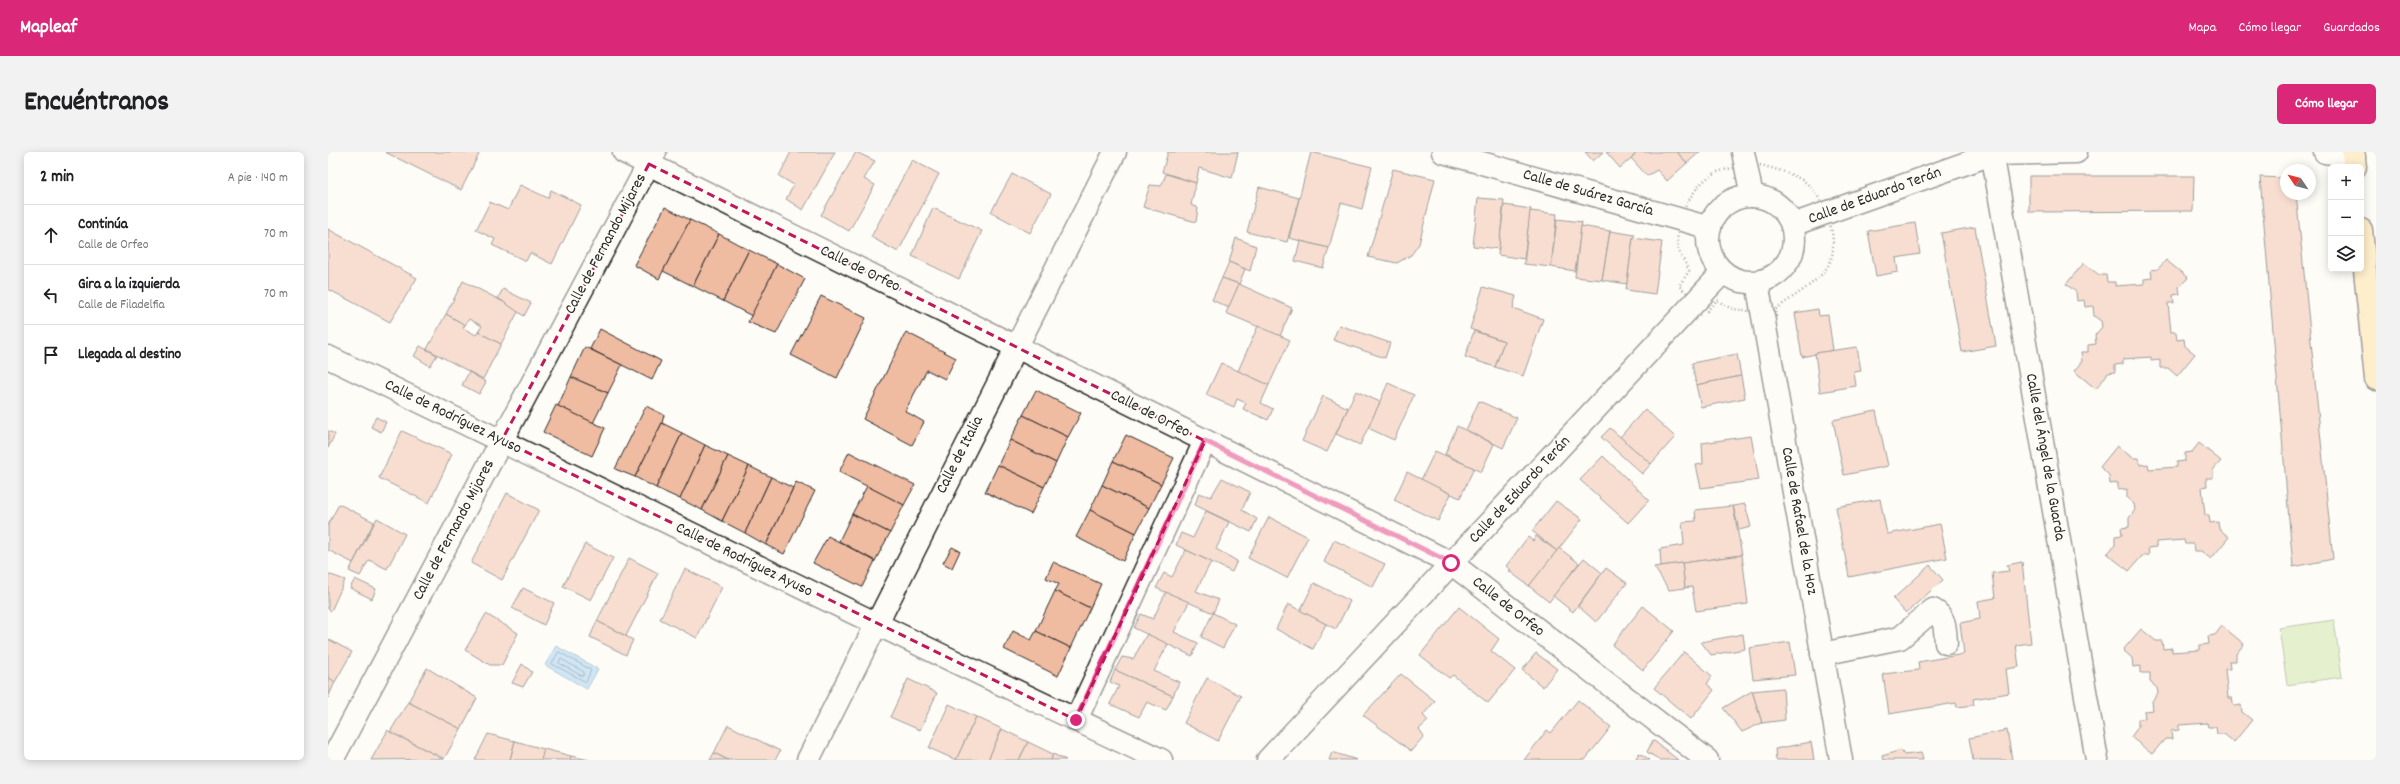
<!DOCTYPE html>
<html lang="es">
<head>
<meta charset="utf-8">
<style>
	body { margin:0; font-family:Dekko,sans-serif; background:#f2f2f2; color:#202124 }
	.controls { position:absolute; right:12px; top:12px; display:grid; overflow:hidden; border-radius:6px; box-shadow:0 2px 10px #0003 }
	.controls button { width:36px; height:36px; display:grid; place-items:center; padding:0; border:0; border-bottom:1px solid #e0e0e0; background:#fff; color:#202124; font:20px sans-serif }
	.compass { position:absolute; left:1952px; top:12px; width:36px; height:36px; border-radius:50%; background:#fff; box-shadow:0 2px 10px #0003; rotate:305deg }
	.stop { position:absolute; width:12px; height:12px; margin:-9px; border:3px solid #db2777; border-radius:50%; background:#fff }
	.stop.end { background:#db2777; border-color:#fff; box-shadow:0 1px 4px #0008 }
	.list { margin:0; padding:0; list-style:none }
	h2 { display:flex; justify-content:space-between; align-items:center; height:52px; margin:0; padding:0 16px; font-size:17px }
	h2 small { font-size:13px; font-weight:400; color:#757577 }
	.list li { display:grid; grid-template-columns:26px 1fr auto; gap:12px; align-items:center; box-sizing:border-box; height:60px; padding:0 16px; border-top:1px solid #e0e0e0 }
	.list b { display:block; font-size:15px; white-space:nowrap }
	.list p { margin:0; font-size:13px; white-space:nowrap; color:#757577 }
	.list em { font-size:13px; font-style:normal; color:#757577 }
	.icon { flex:none; width:22px; height:22px; fill:none; stroke:currentColor; stroke-width:2; stroke-linecap:round; stroke-linejoin:round }
	.map { position:relative; flex:none; width:2048px; height:608px; overflow:hidden; border-radius:6px }
	header { display:flex; align-items:center; gap:24px; box-sizing:border-box; height:56px; padding:0 20px; background:#db2777; color:#fff }
	header strong { font-size:19px }
	nav { display:flex; gap:22px; margin-inline-start:auto; font-size:14px }
	.intro { display:flex; align-items:center; justify-content:space-between; box-sizing:border-box; height:96px; padding:0 24px }
	h1 { margin:0; font-size:28px }
	.button { padding:10px 18px; border-radius:6px; background:#db2777; color:#fff; font-size:14px; font-weight:700 }
	main { display:flex; gap:24px; padding:0 24px }
	aside { flex:1; background:#fff; border-radius:6px; box-shadow:0 2px 10px #0003 }
	.map>svg:first-child { display:block }
	.green { fill:#c7e39b; stroke:#798763 }
	.water { fill:#95ccf4; stroke:#6b8ca4 }
	.lines { fill:none; stroke-linecap:round; stroke-linejoin:round }
	.shore { stroke:#556b7b; stroke-width:1 }
	.building { fill:#efbba1; stroke:#2b2b2b }
	.minor-casing { stroke:#2b2b2b; stroke-width:25 }
	.major-casing { stroke:#2b2b2b; stroke-width:25 }
	.path { stroke:#2b2b2b; stroke-width:2.5; stroke-dasharray:1 3; stroke-linecap:butt }
	.minor { stroke:#fdfcf7; stroke-width:22 }
	.major { stroke:#ffdd96; stroke-width:22 }
	.route { stroke:#db2777; stroke-width:5 }
	.marked { fill:none; stroke:#c2185b; stroke-width:3; stroke-dasharray:8 5; stroke-linejoin:round }
	.labels { text-anchor:middle; dominant-baseline:central; stroke-width:4; stroke-linejoin:round; paint-order:stroke }
	.street-label { font-size:16px; fill:#2b2b2b; stroke:#fdfcf7 }
</style>
</head>
<body>
<header>
<strong>Mapleaf</strong>
<nav><a>Mapa</a><a>Cómo llegar</a><a>Guardados</a></nav>
</header>
<div class="intro"><h1>Encuéntranos</h1><a class="button">Cómo llegar</a></div>
<main>
<aside>
<h2>2 min<small>A pie · 140 m</small></h2>
<ul class="list">
<li><svg class="icon" aria-label="ahead" viewBox="0 0 24 24"><path d="M12 20V5M6 11l6-6 6 6"/></svg><div><b>Continúa</b><p>Calle de Orfeo</p></div><em>70 m</em></li>
<li><svg class="icon" aria-label="left" viewBox="0 0 24 24"><path d="M17 20v-9H6M10 6l-5 5 5 5"/></svg><div><b>Gira a la izquierda</b><p>Calle de Filadelfia</p></div><em>70 m</em></li>
<li><svg class="icon" aria-label="arrive" viewBox="0 0 24 24"><path d="M6 21V4h12l-3 4 3 4H6"/></svg><div><b>Llegada al destino</b></div></li>
</ul>
</aside>
<div class="map">
<svg width="2048" height="608" viewBox="0 0 2048 608">
	<rect width="100%" height="100%" fill="#fdfcf7"/>
	<filter id="ink" filterUnits="userSpaceOnUse"><feTurbulence type="fractalNoise" baseFrequency=".025" numOctaves="2"/><feDisplacementMap in="SourceGraphic" scale="8" xChannelSelector="R" yChannelSelector="G"/><feConvolveMatrix kernelMatrix="1 2 1 2 8 2 1 2 1" color-interpolation-filters="sRGB"/></filter>
	<g filter="url(#ink)">
		<!-- green -->
		<path class="green" d="M2006,468L2014,525L1959,533L1951,476Z"/>
		<!-- water -->
		<path class="water" d="M228,494L270,517L259,537L217,513Z"/>
		<g class="lines">
			<!-- shore -->
			<g class="shore">
				<path d="M231,500L263,518L258,530L224,512Z"/>
				<path d="M233,507L256,520V523L254,524L231,511Z"/>
			</g>
		</g>
		<!-- building -->
		<g class="building">
			<path d="M57,0H152L133,38Z"/>
			<path d="M463,0H507L475,58L458,47L466,33L451,24Z"/>
			<path d="M528,0L547,9L536,27L547,33L521,79L493,63Z"/>
			<path d="M840,0H910L904,26L871,16L868,31L834,20Z"/>
			<path d="M983,0L1044,15L1034,57L1013,51L1001,96L961,86Z"/>
			<path d="M1257,0H1275L1265,9Z"/>
			<path d="M1278,0H1310L1292,16Z"/>
			<path d="M1310,0H1349L1359,11L1339,29L1329,18L1319,24L1303,6Z"/>
			<path d="M1349,0H1372L1359,11Z"/>
			<path d="M584,8L611,22L570,100L543,85Z"/>
			<path d="M1065,17L1107,27L1091,92L1083,103L1069,111L1040,105Z"/>
			<path d="M684,22L723,42L702,81L663,60Z"/>
			<path d="M838,22L868,31L863,53L870,56L868,70L815,55L822,33L833,34Z"/>
			<path d="M1701,24H1866L1865,59L1701,60Z"/>
			<path d="M1932,25L1958,26V42H1968L2005,407L1965,415Z"/>
			<path d="M192,33L220,46L223,38L253,53L224,112L202,101L198,109L164,93L167,87L148,78L162,50L180,58Z"/>
			<path d="M931,35L971,46L959,90L919,80Z"/>
			<path d="M1150,46L1176,48L1171,97L1145,94Z"/>
			<path d="M1176,53L1203,57L1196,107L1170,103Z"/>
			<path d="M337,55L362,68L331,127L306,113Z"/>
			<path d="M605,56L654,79L631,127L584,104Z"/>
			<path d="M1202,59L1229,62L1223,115L1196,112Z"/>
			<path d="M1229,67L1254,70L1247,119L1223,115Z"/>
			<path d="M362,68L391,82L365,134L335,119Z"/>
			<path d="M1587,71L1592,102L1568,106L1570,120L1548,124L1540,79Z"/>
			<path d="M1253,74L1282,79L1274,128L1247,125Z"/>
			<path d="M1647,75L1668,194L1634,200L1613,81Z"/>
			<path d="M0,77L89,126L62,170L0,137Z"/>
			<path d="M1282,79L1307,83L1305,86L1299,132L1274,128Z"/>
			<path d="M391,82L421,98L395,149L365,134Z"/>
			<path d="M908,86L928,94L922,119L901,110Z"/>
			<path d="M1305,86L1334,90L1327,142L1298,138Z"/>
			<path d="M972,89L1001,96L995,116L967,109Z"/>
			<path d="M421,98L449,112L424,164L395,149Z"/>
			<path d="M1838,108L1860,126L1851,135L1852,142L1845,143L1846,151H1840L1843,180H1848L1849,188L1856,187L1857,194L1867,202L1849,224L1840,216H1832V208L1823,209V205L1795,207V212L1787,213V220L1780,221L1768,237L1746,219L1754,209L1753,200H1760V193L1768,192L1767,183L1774,175L1773,169L1766,164L1765,154L1757,155L1756,148L1749,149L1748,140L1738,132L1756,111L1771,123H1778L1779,130H1787V134L1816,132V127L1824,126L1823,118L1830,117Z"/>
			<path d="M901,110L917,117L911,132L894,126Z"/>
			<path d="M449,112L477,127L448,182L420,170Z"/>
			<path d="M894,126L911,132L901,156L884,148Z"/>
			<path d="M135,129L191,158L173,192L150,180L154,174L141,167L137,173L118,162Z"/>
			<path d="M911,132L964,156L952,184L898,161Z"/>
			<path d="M1155,135L1188,144L1185,156L1215,167L1195,224L1167,215L1176,189L1142,177Z"/>
			<path d="M175,137L203,151L196,164L170,146Z"/>
			<path d="M493,144L538,166L509,226L463,203Z"/>
			<path d="M1490,157L1491,164L1500,163L1505,198L1474,205L1467,161Z"/>
			<path d="M118,162L137,173L135,176L148,183L150,180L173,192L155,227L99,197Z"/>
			<path d="M1011,173L1062,191L1057,206L1005,188Z"/>
			<path d="M930,174L962,188L941,233L910,219Z"/>
			<path d="M272,177L333,209L324,228L262,197Z"/>
			<path d="M1146,179L1176,189L1167,215L1137,205Z"/>
			<path d="M578,180L628,206L617,227L599,218L577,259L596,270L584,293L535,267Z"/>
			<path d="M92,194L109,203L102,214L86,204Z"/>
			<path d="M257,195L294,213L280,241L243,225Z"/>
			<path d="M1529,195L1533,219L1526,220L1528,234L1492,240L1487,201Z"/>
			<path d="M1409,202L1413,224L1368,233L1364,211Z"/>
			<path d="M893,211L941,233L933,251L945,257L940,268L915,257L918,251L909,247L906,255L878,243Z"/>
			<path d="M141,220L158,230L151,242L134,233Z"/>
			<path d="M1413,224L1417,246L1373,255L1368,233Z"/>
			<path d="M243,225L280,241L265,271L230,254Z"/>
			<path d="M1060,231L1086,243L1066,288L1040,276Z"/>
			<path d="M708,238L753,261L740,285L695,263Z"/>
			<path d="M1028,239L1052,250L1032,293L1008,282Z"/>
			<path d="M995,244L1020,256L999,300L974,289Z"/>
			<path d="M1151,249L1189,266L1175,296L1138,278Z"/>
			<path d="M228,253L277,276L264,304L215,280Z"/>
			<path d="M318,254L336,263L334,271L307,325L287,317Z"/>
			<path d="M1317,257L1347,285L1323,312L1292,285Z"/>
			<path d="M1548,259L1560,314L1516,323L1505,268Z"/>
			<path d="M695,263L740,285L728,311L682,288Z"/>
			<path d="M48,265L58,270L53,280L43,275Z"/>
			<path d="M334,271L354,281L328,336L307,325Z"/>
			<path d="M1129,274L1166,292L1153,320L1117,302Z"/>
			<path d="M1282,276L1323,312L1314,322L1273,285Z"/>
			<path d="M0,279L7,282L0,296Z"/>
			<path d="M74,279L124,302L101,351L51,326Z"/>
			<path d="M354,281L377,293L352,347L328,336Z"/>
			<path d="M798,283L846,306L833,332L785,309Z"/>
			<path d="M1423,284L1431,328L1373,336L1368,313L1375,312L1374,291Z"/>
			<path d="M682,288L728,311L716,335L670,313Z"/>
			<path d="M1871,291L1893,309L1885,318V326H1878L1879,334L1874,335L1877,363H1881L1882,371L1890,370L1891,377L1901,385L1883,407L1873,399H1866L1865,392H1857L1856,388L1828,390V395L1820,396L1821,403L1814,404L1801,419L1779,402L1787,393V384L1794,383L1793,376L1801,375V366L1807,358L1806,352L1799,346V337L1790,338V331L1782,332L1781,323L1772,315L1789,294L1805,306H1811L1812,313L1820,312L1821,317L1849,315V310L1857,309V301L1864,300Z"/>
			<path d="M377,293L400,304L374,358L352,347Z"/>
			<path d="M1107,299L1146,316L1132,346L1093,328Z"/>
			<path d="M521,300L587,333L576,353L511,320Z"/>
			<path d="M400,304L421,314L394,369L374,358Z"/>
			<path d="M1275,304L1321,348L1300,371L1252,328Z"/>
			<path d="M785,309L833,332L821,356L774,333Z"/>
			<path d="M670,313L716,335L703,362L657,340Z"/>
			<path d="M421,314L443,325L417,381L394,369Z"/>
			<path d="M1079,320L1123,342L1110,369L1066,348Z"/>
			<path d="M443,325L465,336L438,393L417,381Z"/>
			<path d="M894,326L922,340L914,358L929,367L923,380L867,353L871,341L883,345Z"/>
			<path d="M468,330L487,339L456,402L438,393Z"/>
			<path d="M774,333L821,356L808,381L762,358Z"/>
			<path d="M539,334L576,353L562,381L524,362Z"/>
			<path d="M179,341L211,358L174,428L143,411Z"/>
			<path d="M1552,347L1559,382L1612,372L1619,406L1521,425L1508,355Z"/>
			<path d="M1228,349L1254,367L1229,399L1204,379Z"/>
			<path d="M11,352L46,370L25,411L0,398V373Z"/>
			<path d="M1417,352L1423,375L1411,378L1405,354Z"/>
			<path d="M1405,354L1414,403L1333,414L1332,397L1356,393L1354,370L1368,369L1367,358Z"/>
			<path d="M762,358L808,381L795,409L748,385Z"/>
			<path d="M878,359L901,370L888,397L909,409L904,420L848,393L853,381L865,386Z"/>
			<path d="M524,362L562,381L547,409L511,389Z"/>
			<path d="M941,365L980,385L959,426L920,406Z"/>
			<path d="M49,366L77,382L59,417L41,408L32,424L21,419Z"/>
			<path d="M500,384L547,409L534,435L485,411Z"/>
			<path d="M1208,384L1229,399L1201,434L1181,419L1183,418L1178,414L1200,385L1205,389Z"/>
			<path d="M1006,388L1057,412L1045,435L996,410Z"/>
			<path d="M257,392L285,406L263,448L235,434Z"/>
			<path d="M624,395L632,399L624,416L615,411Z"/>
			<path d="M1231,396L1251,411L1221,450L1201,434Z"/>
			<path d="M858,398L883,410L868,439L891,448L885,461L828,436L836,421L844,425Z"/>
			<path d="M1414,403L1420,452L1368,459L1364,435L1357,436L1354,411Z"/>
			<path d="M301,406L330,421L298,484L269,469Z"/>
			<path d="M1256,406L1274,421L1245,460L1225,444Z"/>
			<path d="M725,410L773,432L762,456L727,439L731,432L718,426Z"/>
			<path d="M1694,410L1703,491L1688,493L1691,515L1678,517L1681,541L1645,547L1646,553L1629,555L1628,551L1561,562L1555,522L1591,518L1590,510L1636,502L1632,471L1652,467L1650,449L1667,446L1664,421L1681,419L1679,413Z"/>
			<path d="M1354,411L1357,436L1341,438L1326,415Z"/>
			<path d="M1602,413L1615,428L1578,461L1565,447Z"/>
			<path d="M1278,416L1299,431L1268,470L1250,454Z"/>
			<path d="M357,417L394,435L369,486L332,467Z"/>
			<path d="M0,422L17,428L3,459L0,457Z"/>
			<path d="M27,427L48,437L44,447L22,436Z"/>
			<path d="M986,431L1022,449L1008,477L972,459Z"/>
			<path d="M195,436L226,451L216,473L184,456Z"/>
			<path d="M727,439L762,456L743,496L708,479Z"/>
			<path d="M838,440L861,450L846,480L870,491L864,504L806,476L813,462L825,467Z"/>
			<path d="M960,452L998,472L985,497L948,477Z"/>
			<path d="M1315,454L1346,479L1315,518L1284,493Z"/>
			<path d="M1131,455L1171,487L1163,499L1187,518L1160,551L1125,523L1121,526L1092,503Z"/>
			<path d="M885,461L907,472L895,496L873,485Z"/>
			<path d="M158,462L190,481L174,513H162L137,498Z"/>
			<path d="M269,469L305,488L298,503L262,485Z"/>
			<path d="M1894,474L1916,492L1908,502V509H1901L1902,517H1897L1900,546H1904L1906,554L1913,553L1914,560L1924,568L1906,590L1896,582H1889L1888,575H1880L1879,571L1851,573V578L1843,579L1844,587H1837L1824,602L1803,585L1810,575V567L1817,566L1816,559L1825,558L1824,549L1830,541L1829,536L1822,530V521H1813V514L1805,515L1804,506L1795,498L1813,477L1828,489H1834L1835,497L1844,496V500L1872,498V493L1881,492L1880,484L1887,483Z"/>
			<path d="M685,479L703,488L708,479L743,496L730,524L676,497Z"/>
			<path d="M819,482L840,492L826,519L851,530L845,544L787,518L794,505L805,507Z"/>
			<path d="M1415,482L1417,497L1383,503L1373,490Z"/>
			<path d="M0,487L24,500L7,530L0,525Z"/>
			<path d="M1462,490L1467,523L1425,527L1421,496Z"/>
			<path d="M1356,500L1384,524L1379,532L1386,538L1363,567L1326,536Z"/>
			<path d="M1208,501L1229,517L1215,535L1194,518Z"/>
			<path d="M194,512L204,520L195,535L184,531Z"/>
			<path d="M99,516L149,546L133,577L80,550Z"/>
			<path d="M787,518L845,544L838,558L819,550L811,565L782,552L791,534L782,530Z"/>
			<path d="M1073,522L1107,549L1095,563L1100,569L1091,577L1096,584L1083,599L1035,563Z"/>
			<path d="M0,525L7,530L0,546Z"/>
			<path d="M879,526L913,544L890,589L856,571Z"/>
			<path d="M580,527L609,541L592,578L562,565Z"/>
			<path d="M1455,536L1457,568L1434,571L1424,539Z"/>
			<path d="M1424,539L1434,571L1414,580L1395,556Z"/>
			<path d="M1250,548L1283,575L1257,608H1196L1219,578L1223,581Z"/>
			<path d="M80,550L133,577L116,607L62,580Z"/>
			<path d="M621,552L648,565L628,608L601,596Z"/>
			<path d="M648,565L674,577L660,608H628Z"/>
			<path d="M400,573L452,599L447,608H400L386,601Z"/>
			<path d="M674,577L700,590L691,608H660Z"/>
			<path d="M60,578L62,580L116,607L43,608Z"/>
			<path d="M1679,578L1684,608H1645L1641,586Z"/>
			<path d="M160,582L187,589L182,608H147Z"/>
			<path d="M1325,588L1350,608H1332L1319,600Z"/>
			<path d="M187,589L216,597L213,608H182Z"/>
			<path d="M700,590L725,602L723,608H691Z"/>
			<path d="M1483,590L1486,608H1448L1447,597Z"/>
			<path d="M216,597L243,604L242,608H213Z"/>
			<path d="M1573,598L1576,603L1593,601L1595,608H1555L1554,604Z"/>
			<path d="M1004,600L1029,608H1001Z"/>
			<path d="M386,601L400,608H382Z"/>
			<path d="M1311,601L1322,608H1307Z"/>
			<path d="M725,602L738,608H723Z"/>
			<path d="M243,604L261,608H242Z"/>
		</g>
		<g class="lines">
			<defs>
				<g id="minor">
					<path d="M296,0L1123,411L1379,608"/>
					<path d="M1115,0L1382,76"/>
					<path d="M1415,0L1424,44"/>
					<path d="M1664,0L1769,608"/>
					<path d="M1997,0L2026,4"/>
					<circle cx="1423" cy="87" r="43"/>
					<path d="M1464,73L1664,2L1748,0"/>
					<path d="M1429,130L1513,608"/>
					<path d="M0,205C278,339 554,477 833,608"/>
					<path d="M1494,502L1572,486L1605,458C1618,465 1617,478 1618,491"/>
					<path d="M748,568L877,289"/>
					<path d="M4,608L327,0"/>
					<path d="M480,608L787,0"/>
					<path d="M940,608L1395,120"/>
				</g>
				<g id="major">
					<path d="M2025,0L2027,15"/>
					<path d="M2033,78L2048,227"/>
				</g>
			</defs>
			<!-- minor casing -->
			<use href="#minor" class="minor-casing"/>
			<!-- major casing -->
			<use href="#major" class="major-casing"/>
			<!-- path -->
			<path class="path" d="M1432,13C1447,17 1464,21 1477,30C1496,44 1512,87 1502,110C1493,130 1464,144 1447,158L1448,164L1425,166C1421,154 1413,160 1403,156C1399,155 1394,151 1389,148L1379,159L1351,134L1361,119C1358,111 1351,103 1350,94C1346,68 1366,28 1392,19C1404,15 1419,16 1432,13Z"/>
			<!-- minor -->
			<use href="#minor" class="minor"/>
			<!-- major -->
			<use href="#major" class="major"/>
		</g>
	</g>
	<g class="lines" filter="url(#ink)">
		<!-- route -->
		<path class="route" d="M748,568L877,289L1123,411"/>
	</g>
	<!-- marked area -->
	<path d="M0 0H2048V608H0ZM321,12L877,289L748,568L174,288Z" fill="#fdfcf7" fill-opacity=".55" fill-rule="evenodd"/>
	<path class="marked" d="M321,12L877,289L748,568L174,288Z"/>
	<g class="labels">
		<!-- street labels -->
		<g class="street-label">
			<text transform="translate(1260 41) rotate(16)">Calle de Suárez García</text>
			<text transform="translate(1547 44) rotate(-20)">Calle de Eduardo Terán</text>
			<text transform="translate(278 92) rotate(-62)">Calle de Fernando Mijares</text>
			<text transform="translate(532 117) rotate(26)">Calle de Orfeo</text>
			<text transform="translate(822 262) rotate(27)">Calle de Orfeo</text>
			<text transform="translate(125 265) rotate(26)">Calle de Rodríguez Ayuso</text>
			<text transform="translate(632 303) rotate(-63)">Calle de Italia</text>
			<text transform="translate(1717 305) rotate(80)">Calle del Ángel de la Guarda</text>
			<text transform="translate(1192 338) rotate(-47)">Calle de Eduardo Terán</text>
			<text transform="translate(1471 369) rotate(80)">Calle de Rafael de la Hoz</text>
			<text transform="translate(126 378) rotate(-62)">Calle de Fernando Mijares</text>
			<text transform="translate(416 408) rotate(26)">Calle de Rodríguez Ayuso</text>
			<text transform="translate(1180 455) rotate(38)">Calle de Orfeo</text>
		</g>
	</g>
</svg>
<div class="controls">
<button>+</button>
<button>−</button>
<button><svg class="icon" aria-label="layers" viewBox="0 0 24 24"><path d="M12 4l9 5-9 5-9-5zM3 14l9 5 9-5"/></svg></button>
</div>
<svg class="compass" viewBox="-18 -18 36 36"><path d="M0-13l5 13h-10z" fill="#e53935"/><path d="M0 13l5-13h-10z" fill="#757577"/></svg>
<div class="stop" style="left:1123px;top:411px"></div>
<div class="stop end" style="left:748px;top:568px"></div>
</div>
</main>
</body>
</html>
